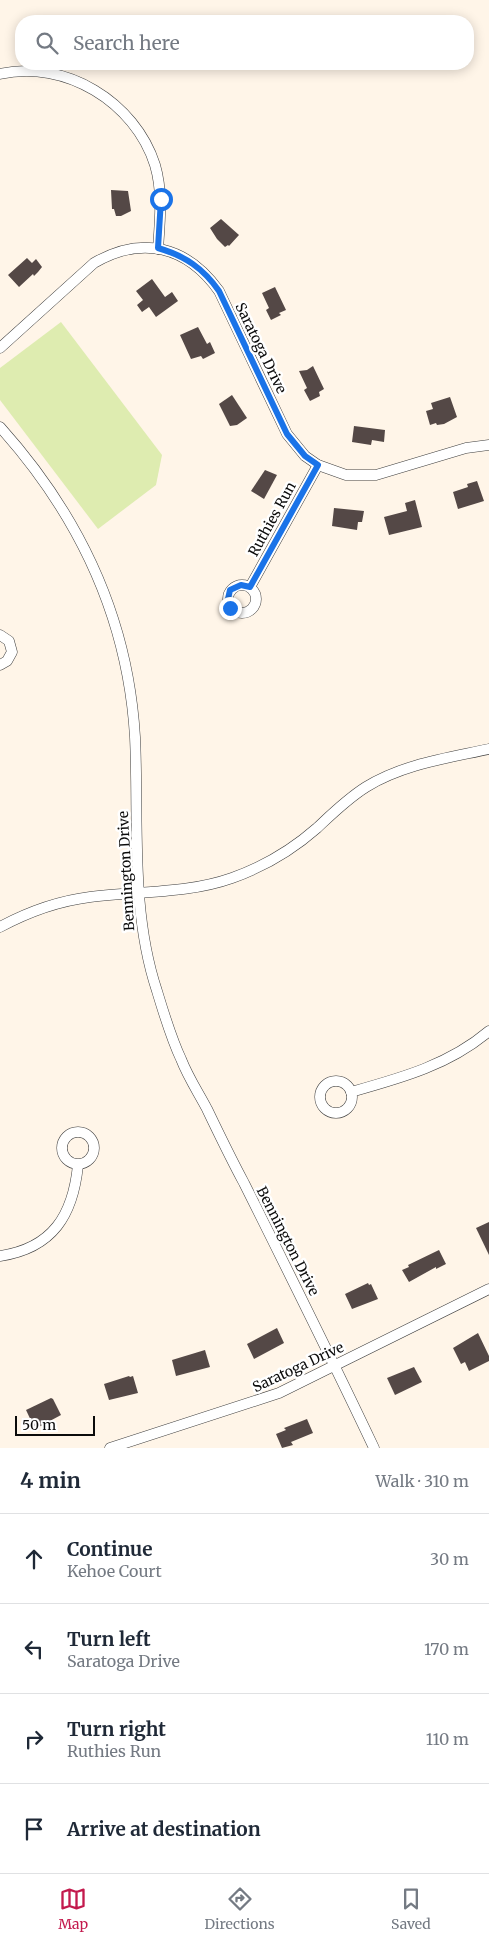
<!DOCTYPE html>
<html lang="en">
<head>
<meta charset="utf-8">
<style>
	body { margin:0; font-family:Merriweather,serif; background:#f6f6f7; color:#1f2937 }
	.scale { position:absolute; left:15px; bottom:12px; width:80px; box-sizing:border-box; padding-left:5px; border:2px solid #0b0b0b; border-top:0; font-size:14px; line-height:18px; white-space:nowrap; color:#0b0b0b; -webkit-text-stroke:4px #fff; paint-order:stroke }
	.stop { position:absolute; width:15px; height:15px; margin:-11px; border:4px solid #1a73e8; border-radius:50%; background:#fff }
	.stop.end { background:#1a73e8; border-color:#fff; box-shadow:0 1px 5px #0008 }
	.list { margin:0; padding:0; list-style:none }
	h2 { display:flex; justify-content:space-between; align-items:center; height:65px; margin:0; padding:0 20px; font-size:21px }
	h2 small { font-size:16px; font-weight:400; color:#747a83 }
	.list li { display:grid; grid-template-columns:32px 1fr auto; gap:15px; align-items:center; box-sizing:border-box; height:90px; padding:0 20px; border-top:1px solid #e0e1e3 }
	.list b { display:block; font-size:19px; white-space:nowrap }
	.list p { margin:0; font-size:16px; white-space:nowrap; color:#747a83 }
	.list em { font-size:16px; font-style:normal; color:#747a83 }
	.icon { flex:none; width:28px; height:28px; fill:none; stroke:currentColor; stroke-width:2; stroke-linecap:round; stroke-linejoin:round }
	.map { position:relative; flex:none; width:489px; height:1448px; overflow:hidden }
	.search { position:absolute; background:#fff; box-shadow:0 2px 12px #0003; left:15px; right:15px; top:15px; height:55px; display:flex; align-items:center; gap:12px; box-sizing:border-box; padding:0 18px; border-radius:20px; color:#747a83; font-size:19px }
	.sheet { height:425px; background:#fff }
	nav { display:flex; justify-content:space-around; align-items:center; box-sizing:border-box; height:70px; border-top:1px solid #e0e1e3; background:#fff; font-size:14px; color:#747a83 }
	nav a { display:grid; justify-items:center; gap:2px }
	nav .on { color:#c31a4d }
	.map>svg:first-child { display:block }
	.green { fill:#deecb0 }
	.building { fill:#544846 }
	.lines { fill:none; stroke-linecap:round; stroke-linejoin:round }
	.minor-casing { stroke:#3e3e3e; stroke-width:11 }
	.minor { stroke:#fff; stroke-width:10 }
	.route { stroke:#1a73e8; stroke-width:6 }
	.labels { text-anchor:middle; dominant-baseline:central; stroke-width:5; stroke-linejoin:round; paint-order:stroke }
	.street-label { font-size:14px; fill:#0b0b0b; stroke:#fff }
</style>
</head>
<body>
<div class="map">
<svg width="489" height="1448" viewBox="0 0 489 1448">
	<rect width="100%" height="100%" fill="#fff5e8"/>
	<!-- green -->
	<path class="green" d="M61,322L162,455L156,485L98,529L0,400V368Z"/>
	<!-- building -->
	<g class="building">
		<path d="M111,190L128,191L131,211L121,216H116L114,209H112Z"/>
		<path d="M221,219L239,235L229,246L228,245L225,247L217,239L210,228Z"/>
		<path d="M27,258L32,263L36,259L42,267L38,272L34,276L33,274L19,287L8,275Z"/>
		<path d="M152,279L165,297L172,292L178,301L156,317L149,307L142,312L137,305L143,300L136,291Z"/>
		<path d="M275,287L286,310L279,313L281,315L271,320L266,310L269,308L262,293Z"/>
		<path d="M198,327L207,344L210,342L215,353L203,359L201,356L191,359L180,335Z"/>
		<path d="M313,366L324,389L319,392L320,396L310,401L304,390L307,388L299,371L307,370Z"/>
		<path d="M232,395L247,418L237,425L230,426L219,404Z"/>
		<path d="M450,397L457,417L444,424L437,425L436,423L430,425L426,411L433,409L431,403Z"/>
		<path d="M354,426L385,430L384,442L372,440L371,445L352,442Z"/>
		<path d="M265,470L277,475L264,499L251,491Z"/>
		<path d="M477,481L484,501L458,509L453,492L468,487L467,484Z"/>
		<path d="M415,500L422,527L389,535L384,517L407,511L405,503Z"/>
		<path d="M334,508L364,511L362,522H358L357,530L332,526Z"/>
		<path d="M489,1222V1255L476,1228Z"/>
		<path d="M439,1250L446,1264L436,1269V1267L409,1282L402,1270L409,1267L408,1265Z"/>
		<path d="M368,1283L369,1285L371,1284L378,1299L352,1309L345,1294Z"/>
		<path d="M277,1328L284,1343L254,1359L247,1344Z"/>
		<path d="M478,1333L489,1356V1361L469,1371L465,1362L461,1364L453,1348Z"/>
		<path d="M205,1350L210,1367L176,1376L172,1360Z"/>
		<path d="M414,1367L422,1382L395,1395L387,1378Z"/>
		<path d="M129,1376L130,1377L133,1376L138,1393L109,1400L104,1384Z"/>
		<path d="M51,1398L53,1399L61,1415L35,1429L26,1410Z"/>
		<path d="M307,1419L313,1433L291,1442L293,1445L282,1448L276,1434L286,1430L284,1428Z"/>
	</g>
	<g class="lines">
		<defs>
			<g id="minor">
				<path d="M0,74C65,59 135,102 155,165C163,192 160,220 158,249"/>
				<path d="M0,348L94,263C142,235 187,246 219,291L287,434L305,456L318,465L346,475H376L466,448L489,445"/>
				<path d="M0,427C79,515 128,618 135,737C139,822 130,910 157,991C164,1014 171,1038 181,1059C188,1077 198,1092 207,1109C219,1134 231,1159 244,1183C288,1271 332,1359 374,1448"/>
				<circle cx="242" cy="599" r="14"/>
				<path d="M250,587L318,465"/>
				<path d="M0,635L9,641L12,652L7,661L0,665"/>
				<path d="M0,927C28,912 58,901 90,897C137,891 187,894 232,878C263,867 292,850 317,828C333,813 347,799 366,787C403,764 448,758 489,749"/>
				<circle cx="336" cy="1097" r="16"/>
				<path d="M351,1092C401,1078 449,1065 489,1031"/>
				<circle cx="78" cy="1148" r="16"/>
				<path d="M0,1256C53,1248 73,1215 78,1165"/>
				<path d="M110,1448L279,1393L489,1289"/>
			</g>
		</defs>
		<!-- minor casing -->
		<use href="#minor" class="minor-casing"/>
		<!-- minor -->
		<use href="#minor" class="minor"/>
	</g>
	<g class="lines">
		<!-- route -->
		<path class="route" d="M161,199L158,248C185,256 203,268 219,291L287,434L305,456L318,465L250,587L241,585L230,590L228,599L230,608"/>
	</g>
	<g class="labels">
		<!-- street labels -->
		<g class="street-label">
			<text transform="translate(261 348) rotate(64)">Saratoga Drive</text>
			<text transform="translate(272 519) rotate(-61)">Ruthies Run</text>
			<text transform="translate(126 871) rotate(-93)">Bennington Drive</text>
			<text transform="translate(288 1241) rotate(63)">Bennington Drive</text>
			<text transform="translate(298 1367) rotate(-25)">Saratoga Drive</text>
		</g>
	</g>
</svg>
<div class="scale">50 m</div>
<div class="stop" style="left:161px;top:199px"></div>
<div class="stop end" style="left:230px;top:608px"></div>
<div class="search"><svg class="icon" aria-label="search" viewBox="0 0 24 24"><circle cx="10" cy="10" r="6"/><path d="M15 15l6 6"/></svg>Search here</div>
</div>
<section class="sheet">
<h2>4 min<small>Walk · 310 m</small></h2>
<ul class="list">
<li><svg class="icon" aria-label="ahead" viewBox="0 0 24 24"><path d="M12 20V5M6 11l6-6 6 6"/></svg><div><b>Continue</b><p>Kehoe Court</p></div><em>30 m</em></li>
<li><svg class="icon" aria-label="left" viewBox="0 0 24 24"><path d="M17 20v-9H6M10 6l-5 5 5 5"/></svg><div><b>Turn left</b><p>Saratoga Drive</p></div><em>170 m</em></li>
<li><svg class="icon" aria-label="right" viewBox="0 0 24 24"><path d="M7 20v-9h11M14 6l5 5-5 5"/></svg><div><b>Turn right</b><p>Ruthies Run</p></div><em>110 m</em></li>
<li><svg class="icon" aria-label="arrive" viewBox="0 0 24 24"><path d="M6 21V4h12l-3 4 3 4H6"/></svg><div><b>Arrive at destination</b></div></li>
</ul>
</section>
<nav>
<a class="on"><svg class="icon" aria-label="map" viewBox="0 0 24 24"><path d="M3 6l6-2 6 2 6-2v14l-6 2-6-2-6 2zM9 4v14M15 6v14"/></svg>Map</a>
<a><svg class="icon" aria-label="directions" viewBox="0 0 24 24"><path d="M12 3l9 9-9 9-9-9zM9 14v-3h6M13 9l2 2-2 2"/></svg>Directions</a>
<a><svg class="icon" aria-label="saved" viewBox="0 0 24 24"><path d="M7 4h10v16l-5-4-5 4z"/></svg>Saved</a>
</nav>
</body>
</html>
